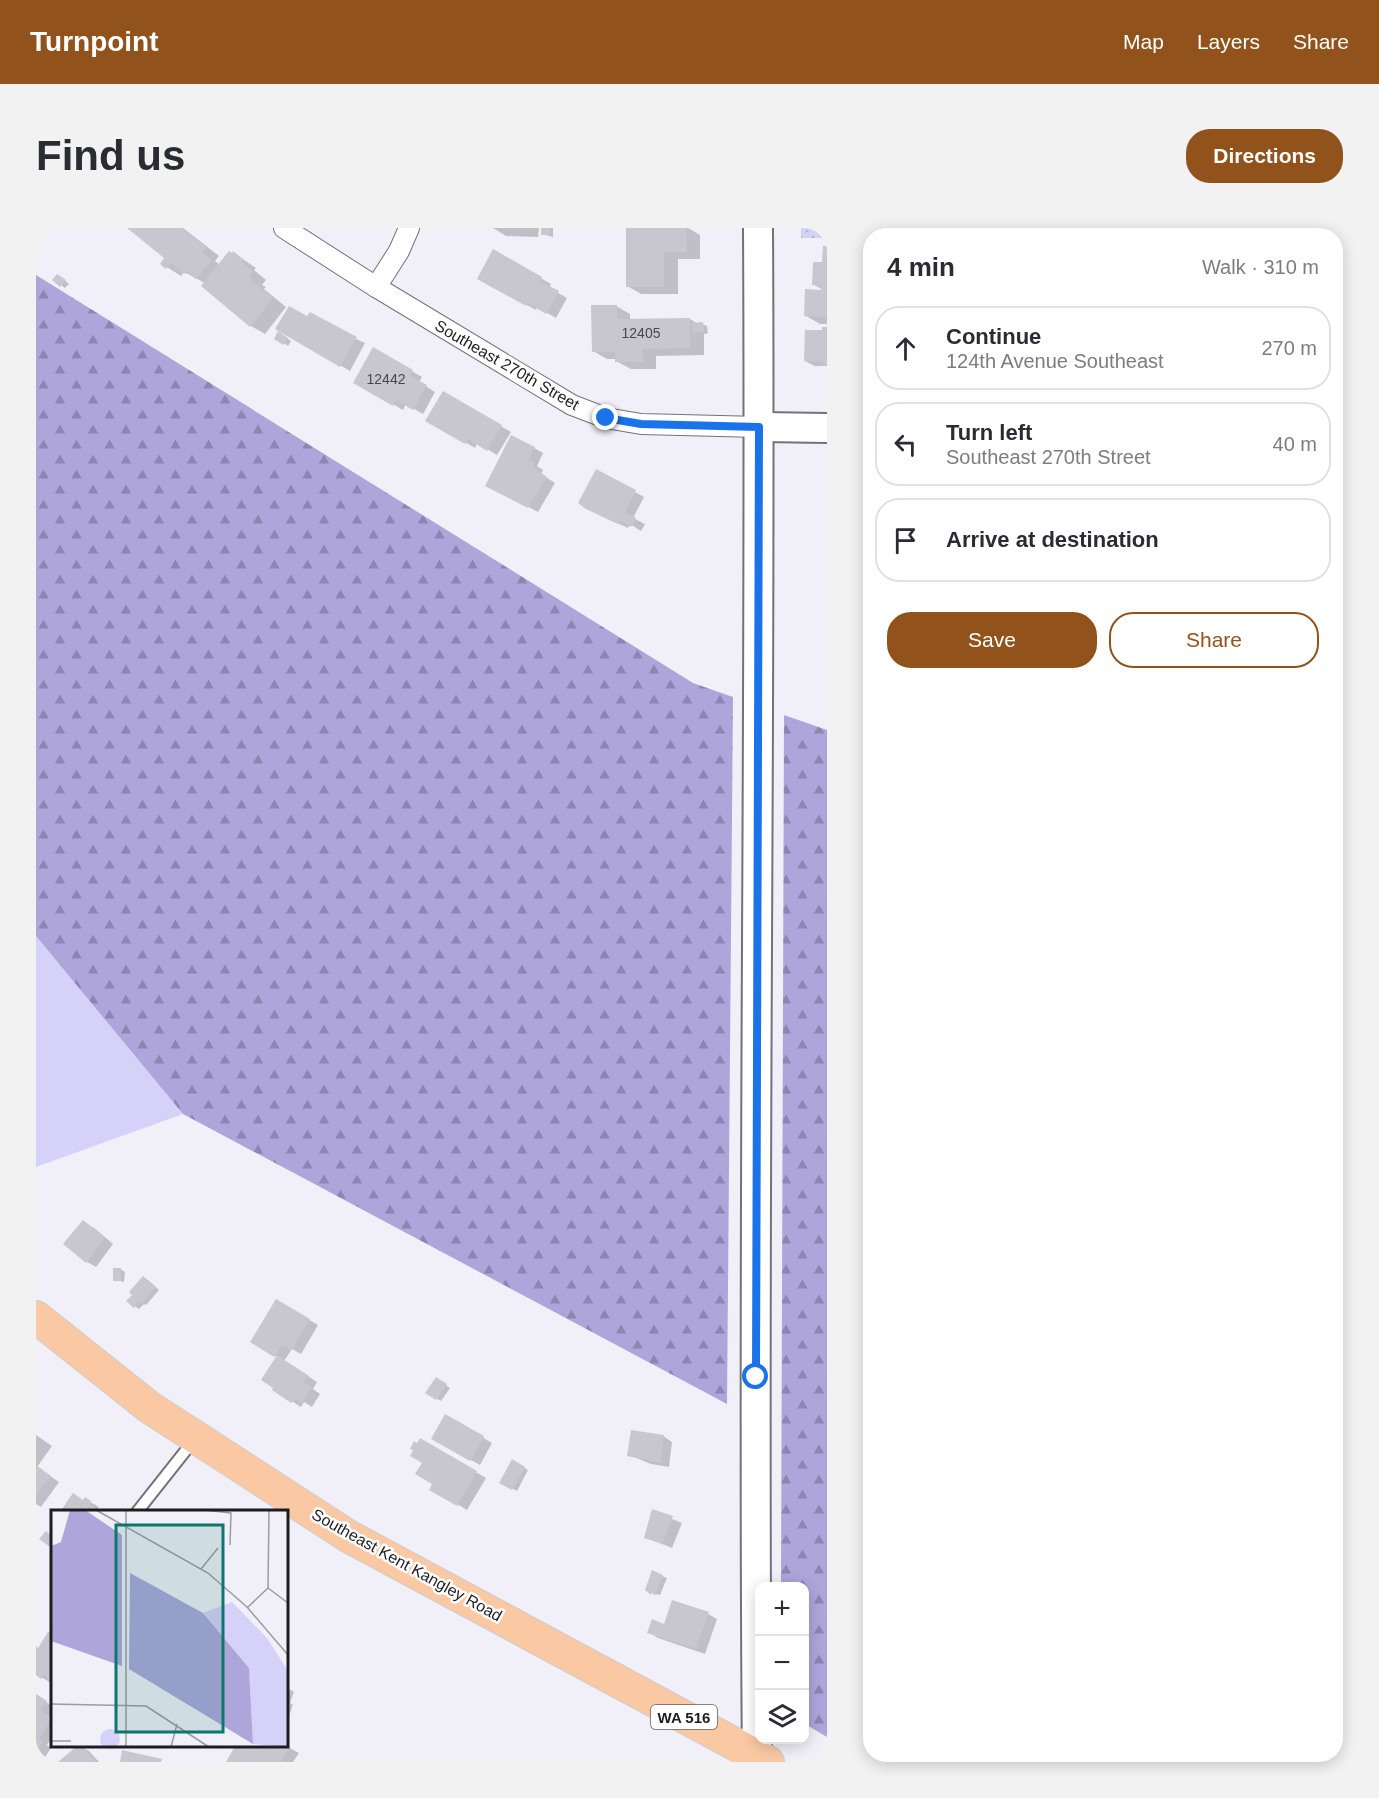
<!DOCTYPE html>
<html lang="en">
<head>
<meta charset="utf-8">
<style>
	body { margin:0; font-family:Arial,sans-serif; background:#f2f2f3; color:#2b2b33 }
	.controls { position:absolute; right:18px; bottom:18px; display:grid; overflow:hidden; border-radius:12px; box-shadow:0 3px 15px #0003 }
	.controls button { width:54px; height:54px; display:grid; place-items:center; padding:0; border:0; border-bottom:2px solid #e1e1e2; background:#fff; color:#2b2b33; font:30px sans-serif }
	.stop { position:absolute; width:18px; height:18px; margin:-14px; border:4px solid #1a73e8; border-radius:50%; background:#fff }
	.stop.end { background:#1a73e8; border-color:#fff; box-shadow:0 2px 6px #0008 }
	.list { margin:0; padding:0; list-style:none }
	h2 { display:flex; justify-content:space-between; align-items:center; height:78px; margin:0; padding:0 24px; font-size:26px }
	h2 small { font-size:20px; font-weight:400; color:#7c7c81 }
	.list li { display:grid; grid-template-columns:39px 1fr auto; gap:18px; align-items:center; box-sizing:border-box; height:84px; margin:0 12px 12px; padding:0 12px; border:2px solid #e1e1e2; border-radius:24px }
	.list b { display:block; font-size:22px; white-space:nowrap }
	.list p { margin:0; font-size:20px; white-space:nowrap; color:#7c7c81 }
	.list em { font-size:20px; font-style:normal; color:#7c7c81 }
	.actions { display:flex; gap:12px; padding:18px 24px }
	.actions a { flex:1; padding:14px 0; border:2px solid #91521b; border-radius:24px; text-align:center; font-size:21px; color:#91521b }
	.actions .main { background:#91521b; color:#fff }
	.icon { flex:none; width:33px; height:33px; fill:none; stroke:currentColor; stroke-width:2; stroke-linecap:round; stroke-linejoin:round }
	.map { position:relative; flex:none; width:791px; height:1534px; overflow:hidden; border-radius:24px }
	header { display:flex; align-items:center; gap:36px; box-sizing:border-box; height:84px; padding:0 30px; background:#91521b; color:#fff }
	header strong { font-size:28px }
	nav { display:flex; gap:33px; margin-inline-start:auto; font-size:21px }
	.intro { display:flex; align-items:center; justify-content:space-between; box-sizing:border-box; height:144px; padding:0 36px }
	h1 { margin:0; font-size:42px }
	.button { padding:15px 27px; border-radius:24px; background:#91521b; color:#fff; font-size:21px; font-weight:700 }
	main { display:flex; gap:36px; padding:0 36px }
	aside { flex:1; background:#fff; border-radius:24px; box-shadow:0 3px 15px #0003 }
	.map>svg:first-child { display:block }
	.grass { fill:#d6d1f8 }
	.forest { fill:url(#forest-firs) }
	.park { fill:url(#park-dots) }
	.shadow { fill:#0003 }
	.building { fill:#c8c7d0 }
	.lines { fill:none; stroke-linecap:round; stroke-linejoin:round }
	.lane-casing { stroke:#73727a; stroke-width:14 }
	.street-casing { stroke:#73727a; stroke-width:22 }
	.secondary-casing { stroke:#73727a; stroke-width:32 }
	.primary-casing { stroke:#cdcdce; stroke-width:34 }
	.lane { stroke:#fff; stroke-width:10 }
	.street { stroke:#fff; stroke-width:20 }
	.secondary { stroke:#fff; stroke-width:28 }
	.primary { stroke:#fac9a4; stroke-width:32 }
	.route { stroke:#1a73e8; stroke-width:8 }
	.labels { text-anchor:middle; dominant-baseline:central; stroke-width:5; stroke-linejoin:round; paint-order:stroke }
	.number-label { font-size:14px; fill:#48484c }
	.shield { fill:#fefefe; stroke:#606063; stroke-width:1.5 }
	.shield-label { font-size:15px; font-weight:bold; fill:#1d1d20 }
	.street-label { font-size:16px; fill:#1d1d20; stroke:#fefefe }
	.inset-road { fill:none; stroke:#9c9ba2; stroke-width:1.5 }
	.view { fill:#0f766e; fill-opacity:0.15; stroke:#0f766e; stroke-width:3 }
	.inset-edge { fill:none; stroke:#1d1d20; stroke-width:3 }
</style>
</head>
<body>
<header>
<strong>Turnpoint</strong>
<nav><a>Map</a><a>Layers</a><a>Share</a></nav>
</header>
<div class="intro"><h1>Find us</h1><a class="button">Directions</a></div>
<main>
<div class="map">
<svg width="791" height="1534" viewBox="0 0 791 1534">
	<defs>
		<pattern id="forest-firs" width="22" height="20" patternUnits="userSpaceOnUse" patternTransform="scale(1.5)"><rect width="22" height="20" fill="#aea5db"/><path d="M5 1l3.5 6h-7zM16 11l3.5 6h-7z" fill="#8d86b1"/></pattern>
		<pattern id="park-dots" width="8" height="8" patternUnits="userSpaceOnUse" patternTransform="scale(1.5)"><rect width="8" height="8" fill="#d6d1f8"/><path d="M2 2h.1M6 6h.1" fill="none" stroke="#b7b3d4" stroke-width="1.8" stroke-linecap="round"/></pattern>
	</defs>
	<rect width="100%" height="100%" fill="#f1eff8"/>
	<!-- grass -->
	<path class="grass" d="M0,708L147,886L0,939Z"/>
	<!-- forest -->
	<g class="forest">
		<path d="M0,47L657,455L697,469L691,1176L147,886L0,708Z"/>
		<path d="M748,487L791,502V1509L769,1496L768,1358H745Z"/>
	</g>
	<!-- park -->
	<rect class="park" x="765" y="0" width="26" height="10"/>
	<!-- shadow -->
	<g class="shadow">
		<path d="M93,0H147L183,28L179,33L184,37L198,25L220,40L218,42L230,52L226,57L230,59L228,61L250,79L229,106L215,98L169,55L148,44L145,48L126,36L131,30Z"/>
		<path d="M457,0H503L502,9L470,8Z"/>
		<path d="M506,0H517V9L506,6Z"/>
		<path d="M591,0H652L664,7V31H642V66H605L591,58Z"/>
		<path d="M791,20V96H784L770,88L790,63L778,57L788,36Z"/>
		<path d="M458,23L515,56L513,60L531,70L520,90L501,79L500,82L443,50Z"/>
		<path d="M26,50L33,56L29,60L25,57Z"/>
		<path d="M580,78L594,86V92L654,91L662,96H666L671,98L672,105L668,106V127L620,128V141H595L580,133V131H571L557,123Z"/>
		<path d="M272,90L329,115L314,143L241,100Z"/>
		<path d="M791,101V138H779L769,133Z"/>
		<path d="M243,105L255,113L252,118L240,110Z"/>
		<path d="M337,121L386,149L383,154L399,164L387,186L370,176L367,182L319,154Z"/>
		<path d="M408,165L475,204L461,227L441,215L439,220L391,192Z"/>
		<path d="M498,220L507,225L501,238L507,242L505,246L519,255L502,284L460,262Z"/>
		<path d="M599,264L608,269L597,290L609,296L605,303L594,296L592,300L561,286Z"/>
		<path d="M57,999L77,1016L60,1039L51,1034Z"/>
		<path d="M84,1041L89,1044L88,1054L79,1052Z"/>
		<path d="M112,1052L123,1062L110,1077L108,1076L103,1081L92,1073Z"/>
		<path d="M241,1073L282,1097L265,1126L256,1121L248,1133L281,1154L277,1161L284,1166L276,1179L268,1174L265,1179L238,1162L241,1129L216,1114Z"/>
		<path d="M401,1151L414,1160L405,1173L391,1165Z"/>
		<path d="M410,1188L456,1215L444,1237L397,1211Z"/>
		<path d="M0,1207L16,1218L1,1239L23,1254L5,1279L0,1276Z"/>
		<path d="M627,1208L636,1214L633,1239L615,1236L593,1227Z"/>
		<path d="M385,1212L450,1250L431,1282L395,1261L398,1256L388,1234L382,1217Z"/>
		<path d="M476,1233L492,1242L481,1263L465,1254Z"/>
		<path d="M49,1271L63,1279L61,1283L62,1284H26Z"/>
		<path d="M617,1283L646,1295L636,1320L609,1309Z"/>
		<path d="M617,1344L631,1350L624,1367L620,1366L619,1367L610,1361Z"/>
		<path d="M672,1386L681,1391L669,1426L622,1410L613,1404L629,1397Z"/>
		<path d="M14,1405L16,1406L15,1455L0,1446V1419L3,1421Z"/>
		<path d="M250,1459L258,1464L254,1475L257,1477L253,1488L250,1487Z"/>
		<path d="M0,1467L16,1478V1484L13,1489L16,1491V1509L11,1517L15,1520L6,1534H0Z"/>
		<path d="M44,1518L53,1523L63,1534H24Z"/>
		<path d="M201,1518H250L263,1525L257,1534H194L192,1533Z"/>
	</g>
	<!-- building -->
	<g class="building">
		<path d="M91,0H145L170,19L166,24L176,32L160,51L151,44L148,46L135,35L130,41L124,36L128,30Z"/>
		<rect x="505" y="0" width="9" height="7"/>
		<path d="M590,0H651V24H628V59H590Z"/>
		<path d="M787,18H791V89L768,88L769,61L785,62V58L776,57L777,34H786Z"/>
		<path d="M457,21L506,49L504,53L523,63L510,86L492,75L490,78L441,51Z"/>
		<path d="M193,23L196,25L197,23L207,31L205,33L217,43L213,48L217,50L215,52L237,70L214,99L165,58Z"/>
		<path d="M21,46L30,52L24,59L16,52Z"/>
		<path d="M555,77H581V91L654,90V120L606,121L607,134H579V124H556Z"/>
		<path d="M253,78L271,88L274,84L321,109L304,139L239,101Z"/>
		<path d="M667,94L668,103L657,105L656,95Z"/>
		<path d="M786,99H791V137H786L787,134L768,133L769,102H786Z"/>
		<path d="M242,103L252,110L247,117L238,111Z"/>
		<path d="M337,119L377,142L374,148L391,157L377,182L360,172L357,178L317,155Z"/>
		<path d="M407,163L466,197L451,223L432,211L429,216L389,193Z"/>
		<path d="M475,207L499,219L492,232L499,235L497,239L511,249L492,280L449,258Z"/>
		<path d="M560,241L600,262L589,284L600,290L595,299L584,292L582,296L550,281L542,275Z"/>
		<path d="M47,992L69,1009L50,1035L27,1016Z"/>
		<rect x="77" y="1040" width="8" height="13"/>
		<path d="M107,1048L120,1059L105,1076L103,1074L98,1080L90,1073L96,1067L93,1064Z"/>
		<path d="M240,1071L274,1091L255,1122L246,1117L238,1129L214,1114Z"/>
		<path d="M241,1127L273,1148L268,1154L276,1159L266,1175L259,1170L255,1175L236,1162L237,1160L225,1152Z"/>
		<path d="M400,1149L411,1156L400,1172L389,1165Z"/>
		<path d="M409,1186L448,1208L434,1233L395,1211Z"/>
		<path d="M595,1202L628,1207L624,1235L591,1228Z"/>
		<path d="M384,1210L441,1243L421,1278L393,1262L396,1256L379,1246L386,1235L374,1228L377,1222L374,1221L378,1213L381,1215Z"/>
		<path d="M476,1231L489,1239L476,1262L463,1255Z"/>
		<path d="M0,1237L15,1248L0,1268Z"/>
		<path d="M37,1265L47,1272L49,1269L55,1273L53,1276L61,1282L59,1284H24Z"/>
		<path d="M616,1281L637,1288L626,1316L608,1310Z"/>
		<path d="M10,1303L16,1308V1315L14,1319L3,1311Z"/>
		<path d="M616,1342L627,1347L619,1366L615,1365V1367L609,1362Z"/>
		<path d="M636,1372L673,1384L660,1421L611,1405L616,1391L628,1396Z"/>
		<path d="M15,1403L16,1404V1453L8,1447L5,1451L0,1447V1418L2,1420L12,1404Z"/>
		<path d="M0,1466L11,1473L4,1482L16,1490L3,1511L7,1513L0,1524Z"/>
		<path d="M250,1516L254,1519L245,1534H190L199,1518Z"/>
		<path d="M41,1518H46L60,1534H22Z"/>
		<path d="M86,1522L126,1531L125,1534H84Z"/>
	</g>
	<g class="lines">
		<defs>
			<path id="lane" d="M101,1284L158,1212"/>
			<g id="street">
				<path d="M248,0L340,59L536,177L570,190L605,196L723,199"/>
				<path d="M340,59L363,23L373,0"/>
			</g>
			<g id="secondary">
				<path d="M723,199L791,200"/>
				<path d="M721,1534C716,1023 725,511 722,0"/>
			</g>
			<path id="primary" d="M0,1089L113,1179L312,1308L732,1534"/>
		</defs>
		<!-- lane casing -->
		<use href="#lane" class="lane-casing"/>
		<!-- street casing -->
		<use href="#street" class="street-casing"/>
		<!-- secondary casing -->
		<use href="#secondary" class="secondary-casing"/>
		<!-- primary casing -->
		<use href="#primary" class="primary-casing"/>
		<!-- lane -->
		<use href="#lane" class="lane"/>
		<!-- street -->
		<use href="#street" class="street"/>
		<!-- secondary -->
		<use href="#secondary" class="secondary"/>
		<!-- primary -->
		<use href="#primary" class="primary"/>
	</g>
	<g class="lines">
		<!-- route -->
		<path class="route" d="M570,190L605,196L723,199L720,1149"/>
	</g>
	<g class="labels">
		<!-- number labels -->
		<g class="number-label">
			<text x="605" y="105">12405</text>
			<text x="350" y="151">12442</text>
		</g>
		<!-- shield labels -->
		<rect class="shield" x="615" y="1477" width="66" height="24" rx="4.5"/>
		<g class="shield-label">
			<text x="648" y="1489">WA 516</text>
		</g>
		<!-- street labels -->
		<g class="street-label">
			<text transform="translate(471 137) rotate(30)">Southeast 270th Street</text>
			<text transform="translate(371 1337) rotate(29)">Southeast Kent Kangley Road</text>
		</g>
	</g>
	<!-- overview -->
	<g transform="translate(15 1282)">
		<rect width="237" height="237" fill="#f1eff8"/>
		<path d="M181,92L216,128L237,161V237L202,234L198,158L152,103Z" fill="#d6d1f8"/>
		<path d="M19,0H34L71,25V156L0,131V36L10,32ZM79,63L152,103L198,158L202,234L78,159Z" fill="#aea5db"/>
		<path d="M49 229a10 10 0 1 1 20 0a10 10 0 1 1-20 0Z" fill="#d6d1f8"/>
		<path class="inset-road" d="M45,0L157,63L196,97L237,145M153,0L180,3L179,35M150,59L167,38M217,78L218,0M217,78L237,93M197,97L217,78M0,194L95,196L158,237M0,231H20M75,237V0M120,237L126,214"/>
		<path class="view" d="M65,15H172V222H65Z"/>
		<rect width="237" height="237" class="inset-edge"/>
	</g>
</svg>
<div class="controls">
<button>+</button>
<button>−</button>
<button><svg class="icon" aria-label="layers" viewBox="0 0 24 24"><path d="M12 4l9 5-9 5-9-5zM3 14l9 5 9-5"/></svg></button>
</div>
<div class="stop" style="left:720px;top:1149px"></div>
<div class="stop end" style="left:570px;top:190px"></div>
</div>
<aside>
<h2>4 min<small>Walk · 310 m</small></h2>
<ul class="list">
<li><svg class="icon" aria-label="ahead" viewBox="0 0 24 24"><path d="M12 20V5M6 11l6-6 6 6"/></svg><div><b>Continue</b><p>124th Avenue Southeast</p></div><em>270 m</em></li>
<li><svg class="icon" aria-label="left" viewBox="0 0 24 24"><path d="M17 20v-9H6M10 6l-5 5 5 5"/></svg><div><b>Turn left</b><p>Southeast 270th Street</p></div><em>40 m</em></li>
<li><svg class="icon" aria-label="arrive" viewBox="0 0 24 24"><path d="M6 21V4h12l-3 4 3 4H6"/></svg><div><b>Arrive at destination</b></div></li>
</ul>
<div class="actions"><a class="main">Save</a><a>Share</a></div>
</aside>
</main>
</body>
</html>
